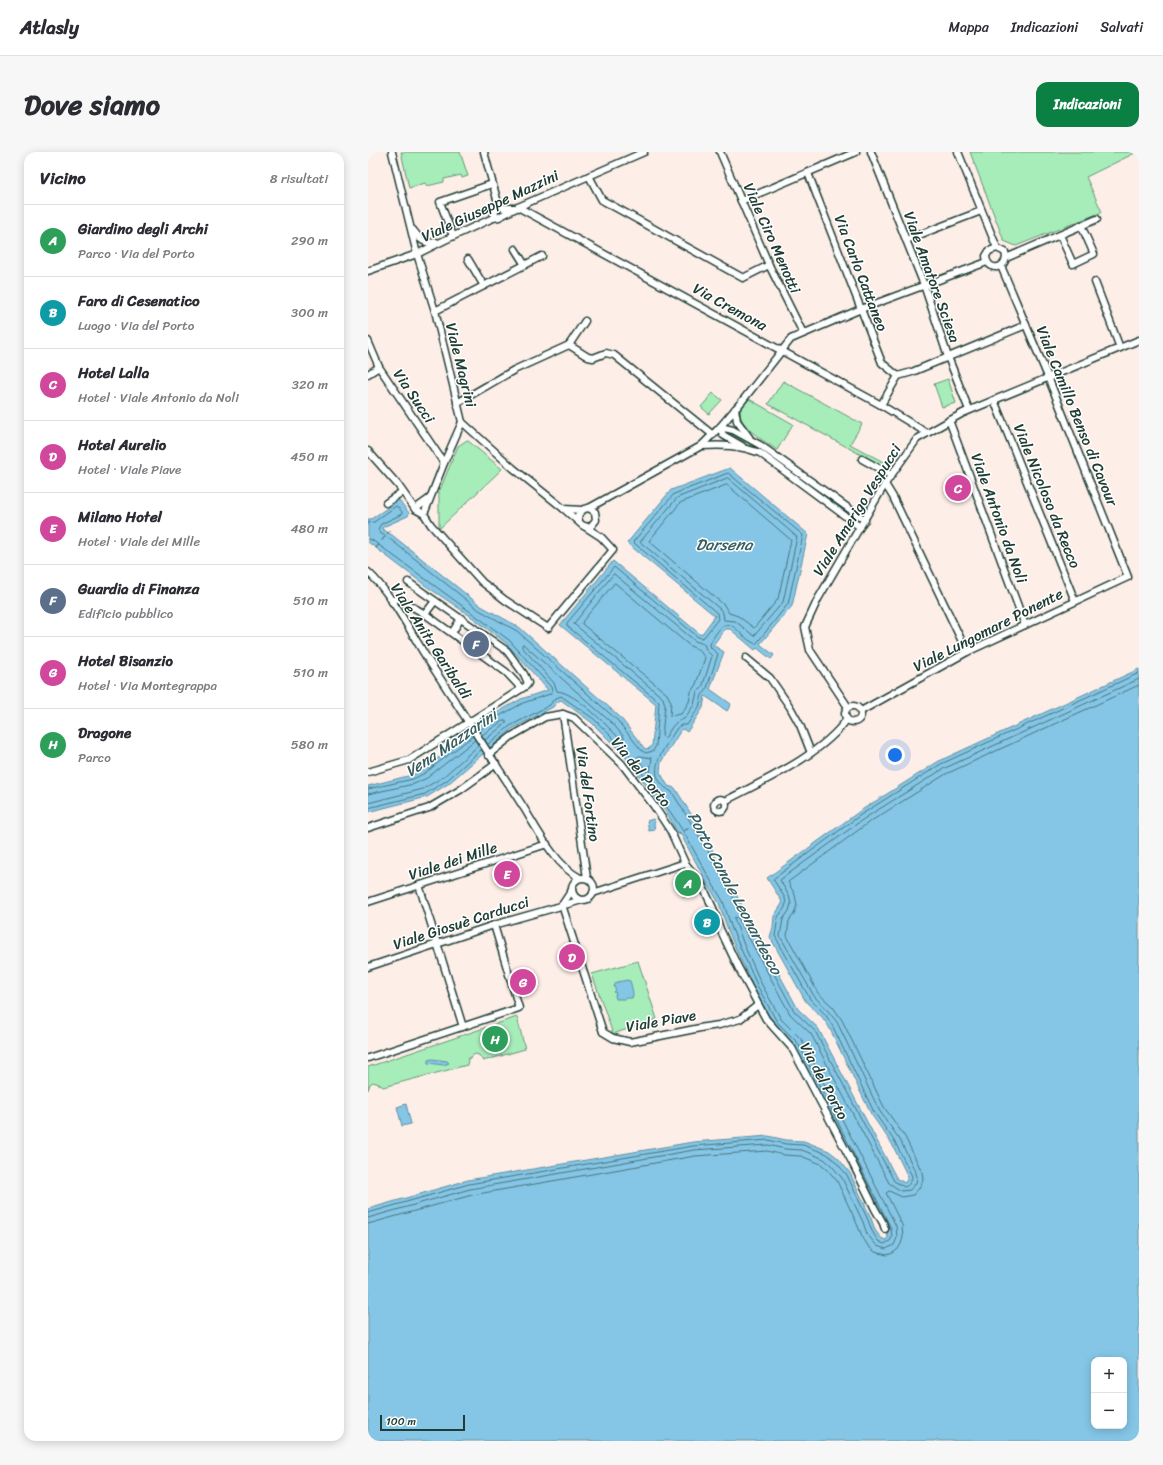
<!DOCTYPE html>
<html lang="it">
<head>
<meta charset="utf-8">
<style>
	body { margin:0; font-family:Sriracha,sans-serif; background:#f7f7f7; color:#2b2b33 }
	.controls { position:absolute; right:12px; bottom:12px; display:grid; overflow:hidden; border-radius:8px; box-shadow:0 2px 10px #0003 }
	.controls button { width:36px; height:36px; display:grid; place-items:center; padding:0; border:0; border-bottom:1px solid #e1e1e2; background:#fff; color:#2b2b33; font:20px sans-serif }
	.scale { position:absolute; left:12px; bottom:10px; width:85px; box-sizing:border-box; padding-left:4px; border:2px solid #1f3d34; border-top:0; font-size:11px; line-height:14px; white-space:nowrap; color:#1f3d34; -webkit-text-stroke:3px #fff; paint-order:stroke }
	.you { position:absolute; left:527px; top:603px; width:14px; height:14px; margin:-10px; border:3px solid #fff; border-radius:50%; background:#1a73e8; box-shadow:0 0 0 6px #1a73e833 }
	.badge { display:grid; place-items:center; width:26px; height:26px; border-radius:50%; background:#0b8043; color:#fff; font-size:13px; font-weight:700 }
	.pin { position:absolute; translate:-50% -50%; border:2px solid #fff; box-shadow:0 1px 4px #0006 }
	.list { margin:0; padding:0; list-style:none }
	h2 { display:flex; justify-content:space-between; align-items:center; height:52px; margin:0; padding:0 16px; font-size:17px }
	h2 small { font-size:13px; font-weight:400; color:#7c7c81 }
	.list li { display:grid; grid-template-columns:26px 1fr auto; gap:12px; align-items:center; box-sizing:border-box; height:72px; padding:0 16px; border-top:1px solid #e1e1e2 }
	.list b { display:block; font-size:15px; white-space:nowrap }
	.list p { margin:0; font-size:13px; white-space:nowrap; color:#7c7c81 }
	.list em { font-size:13px; font-style:normal; color:#7c7c81 }
	.map { position:relative; flex:none; width:771px; height:1289px; overflow:hidden; border-radius:12px }
	header { display:flex; align-items:center; gap:24px; box-sizing:border-box; height:56px; padding:0 20px; background:#fff; border-bottom:1px solid #e1e1e2 }
	header strong { font-size:19px }
	nav { display:flex; gap:22px; margin-inline-start:auto; font-size:14px }
	.intro { display:flex; align-items:center; justify-content:space-between; box-sizing:border-box; height:96px; padding:0 24px }
	h1 { margin:0; font-size:28px }
	.button { padding:10px 18px; border-radius:12px; background:#0b8043; color:#fff; font-size:14px; font-weight:700 }
	main { display:flex; gap:24px; padding:0 24px }
	aside { flex:1; background:#fff; border-radius:12px; box-shadow:0 2px 10px #0003 }
	.map>svg:first-child { display:block }
	.green { fill:#a7edb9; stroke:#639576 }
	.water { fill:#85c6e6; stroke:#5c8f9f; fill-rule:evenodd }
	.lines { fill:none; stroke-linecap:round; stroke-linejoin:round }
	.shore { stroke:#48747b; stroke-width:1 }
	.ferry { stroke:#385f60; stroke-width:1; stroke-dasharray:5 4; stroke-linecap:butt }
	.minor-casing { stroke:#1f3d34; stroke-width:9 }
	.minor { stroke:#fff; stroke-width:6 }
	.labels { text-anchor:middle; dominant-baseline:central; stroke-width:3; stroke-linejoin:round; paint-order:stroke }
	.street-label { font-size:15px; fill:#1f3d34; stroke:#fff }
	.water-label { font-size:16px; font-style:italic; fill:#385f60; stroke:#fff }
</style>
</head>
<body>
<header>
<strong>Atlasly</strong>
<nav><a>Mappa</a><a>Indicazioni</a><a>Salvati</a></nav>
</header>
<div class="intro"><h1>Dove siamo</h1><a class="button">Indicazioni</a></div>
<main>
<aside>
<h2>Vicino<small>8 risultati</small></h2>
<ul class="list">
<li><span class="badge" style="background:#2e9e5b">A</span><div><b>Giardino degli Archi</b><p>Parco · Via del Porto</p></div><em>290 m</em></li>
<li><span class="badge" style="background:#0f9aa8">B</span><div><b>Faro di Cesenatico</b><p>Luogo · Via del Porto</p></div><em>300 m</em></li>
<li><span class="badge" style="background:#d1479c">C</span><div><b>Hotel Lalla</b><p>Hotel · Viale Antonio da Noli</p></div><em>320 m</em></li>
<li><span class="badge" style="background:#d1479c">D</span><div><b>Hotel Aurelio</b><p>Hotel · Viale Piave</p></div><em>450 m</em></li>
<li><span class="badge" style="background:#d1479c">E</span><div><b>Milano Hotel</b><p>Hotel · Viale dei Mille</p></div><em>480 m</em></li>
<li><span class="badge" style="background:#5c6f8a">F</span><div><b>Guardia di Finanza</b><p>Edificio pubblico</p></div><em>510 m</em></li>
<li><span class="badge" style="background:#d1479c">G</span><div><b>Hotel Bisanzio</b><p>Hotel · Via Montegrappa</p></div><em>510 m</em></li>
<li><span class="badge" style="background:#2e9e5b">H</span><div><b>Dragone</b><p>Parco</p></div><em>580 m</em></li>
</ul>
</aside>
<div class="map">
<svg width="771" height="1289" viewBox="0 0 771 1289">
	<rect width="100%" height="100%" fill="#feeee8"/>
	<filter id="ink" filterUnits="userSpaceOnUse"><feTurbulence type="fractalNoise" baseFrequency=".025" numOctaves="2"/><feDisplacementMap in="SourceGraphic" scale="8" xChannelSelector="R" yChannelSelector="G"/><feConvolveMatrix kernelMatrix="1 2 1 2 8 2 1 2 1" color-interpolation-filters="sRGB"/></filter>
	<g filter="url(#ink)">
		<!-- green -->
		<g class="green">
			<path d="M33,0H92L100,24L94,26L93,23L76,27V30L59,34L57,31L41,36Z"/>
			<path d="M602,0H769L718,25L734,60L648,94L636,89Z"/>
			<path d="M580,227L588,251L574,255L566,232Z"/>
			<path d="M415,229L494,272L482,292L521,313L519,317L400,252Z"/>
			<path d="M345,241L354,248L341,262L333,255Z"/>
			<path d="M381,247L425,272L409,298C398,290 367,273 373,257C375,254 379,250 381,247Z"/>
			<path d="M359,279L393,296L414,311L412,313L392,299L360,285L357,280Z"/>
			<path d="M99,288L134,317L71,377V340L90,294Z"/>
			<path d="M418,314L488,364L489,367H486L417,316Z"/>
			<path d="M313,719C323,719 328,731 333,738L316,745L308,721Z"/>
			<path d="M270,809L289,867L245,882L224,822Z"/>
			<path d="M149,865L157,897L115,909L111,903L107,902L100,907L99,913L15,935L11,932L5,930L2,932L0,938V915Z"/>
		</g>
		<!-- water -->
		<g class="water">
			<path d="M362,316L440,382L424,454L392,492L406,503L403,507L389,496L387,498L362,477H357L345,493L356,500L342,537L363,552L359,559L337,544L335,556L319,580L315,577L313,578L293,610L292,620L300,634L307,636L344,696V698L430,857L450,876L529,1027L537,1031L540,1025L524,992L503,962L461,875L454,865L438,850L402,785L405,775L406,764L414,752L413,748L399,726L492,659L571,609L771,517V1289H0V1057L100,1028L325,990L400,984L418,988L436,989L461,999L470,1006L482,1021L503,1066L507,1078L513,1086L518,1088L520,1085L519,1081L520,1078L426,893L406,873L386,837L368,797L360,778L351,751L339,731L312,681L309,680L300,663L255,602L223,570L193,548L189,550L185,555L144,577L80,632L59,645L0,660V634L44,623L55,618L123,564L153,547L180,538L138,491L101,463L58,434L0,390V367H3L31,348L41,361L40,364L15,375L14,377L24,383L113,454L151,475L252,565L277,597L282,596L284,593L288,552L192,473L245,409L333,483L347,464L259,391L303,338ZM726,1208H756V1274H726Z"/>
			<path d="M285,667L287,669L286,672L287,678L281,679L279,669Z"/>
			<path d="M259,828L262,829C263,831 265,840 265,843L264,846H258L256,847H248L247,844L248,841L246,840L248,838L246,835C247,828 254,830 259,828Z"/>
			<path d="M64,907L79,909L81,911L76,913L60,911V908Z"/>
			<path d="M38,952L43,972L34,974L29,955Z"/>
		</g>
		<g class="lines">
			<!-- shore -->
			<g class="shore">
				<path d="M360,326L429,385L415,450L386,484L367,469L356,468L355,461L352,457L272,390L309,346Z"/>
				<path d="M359,333L423,388L410,447L386,476L370,464L361,461L356,453L281,389L312,351Z"/>
				<path d="M0,371L6,370L28,354L30,355L34,360V362L13,372L10,377L12,381L22,387L111,458L149,479L249,568L274,599L278,601L285,599L288,594L291,550L199,474V471L246,415L330,485L333,486L336,485L350,467L349,461L265,390L306,342L360,321L435,383L420,452L388,492C366,483 362,453 342,492L343,496L350,502L338,539L334,543L331,555L319,573H313L309,576C296,597 273,623 304,640L339,697L426,859L447,879L526,1029L536,1035C541,1034 544,1029 544,1024L527,990L506,960L464,873L457,862L442,847L407,784L410,765L416,757L418,752L417,746L405,727L494,662L573,612L771,521"/>
				<path d="M0,387L4,388L141,488L183,535L184,539L182,542L155,551L126,567L111,579"/>
				<path d="M246,422L327,489L336,492L338,498L344,504L334,536L329,540L326,553L316,567C305,569 303,578 297,586L294,584L297,553L295,546L206,472Z"/>
				<path d="M247,431L322,494L331,498L337,506L328,532L323,540L321,550L313,562L302,564L303,550L299,542L214,472L215,469Z"/>
				<path d="M155,492L245,572L256,585V588H253C239,574 209,541 189,539L186,531L154,495Z"/>
				<path d="M114,583L136,568H138V571L117,588"/>
				<path d="M272,604L284,606L282,621L279,620L270,607V605Z"/>
				<path d="M0,637L45,627L57,621L105,584"/>
				<path d="M0,642L46,632L59,626L107,588"/>
				<path d="M0,651L55,637L75,625L111,593"/>
				<path d="M0,656L57,642L78,629L113,598"/>
				<path d="M0,1061L101,1032L325,994L400,988L418,992L435,993L459,1002L467,1009L479,1023L500,1068L504,1079L510,1089L516,1092L522,1089L524,1085L523,1076L430,891L409,870L390,835L372,795L364,777L355,749L343,729L315,679L303,661L258,599L226,567L193,544L186,547L182,553L142,574L120,592"/>
				<path d="M0,1066L102,1037L326,998L400,993L417,997L434,998L456,1007L463,1013L474,1026L495,1070L499,1082L509,1094L518,1097L526,1093L529,1086L528,1074L434,888L413,867L394,833L376,793L366,766L368,765L370,766L422,862L443,882L521,1031L533,1039L542,1038L548,1031L549,1025L548,1021L532,988L511,958L469,870L460,859L446,844L412,784L415,767L421,759L423,752L421,744L412,728L497,666L575,617L771,527"/>
				<path d="M0,1072L104,1043L327,1004L399,999L416,1003L433,1004L453,1012L459,1017L469,1029L489,1072L494,1084L500,1094L507,1100L519,1103L525,1101L530,1097L533,1092L535,1085L534,1073L518,1041L521,1039L534,1045L545,1043L553,1034L555,1027L554,1020L537,985L516,955L474,868L465,855L450,841L419,784L421,769L426,762L429,753L427,743L420,730L500,671L578,622L771,533"/>
			</g>
			<!-- ferry -->
			<g class="ferry">
				<path d="M8,396L23,377"/>
				<path d="M308,683L331,671"/>
			</g>
			<defs>
				<g id="minor">
					<path d="M24,0L49,102L67,159L94,270L145,316L196,357L214,373L218,375L223,374L228,368L227,360L221,356"/>
					<path d="M116,0L130,51L125,66"/>
					<path d="M352,0L401,113L435,181"/>
					<path d="M503,0L556,133L580,205L601,258"/>
					<path d="M590,0L629,96"/>
					<path d="M440,21L514,211L530,224"/>
					<path d="M221,24L234,48L375,126L401,113"/>
					<path d="M373,49L488,0"/>
					<path d="M130,51L135,56H146"/>
					<path d="M150,55L513,253L559,281"/>
					<path d="M45,78C52,87 56,93 68,90"/>
					<path d="M692,83L705,112L726,102L713,73"/>
					<path d="M85,84L72,50L124,32"/>
					<path d="M538,88L613,59"/>
					<path d="M147,97L157,113"/>
					<path d="M638,106L637,100L629,96L621,99L618,104C619,118 635,119 638,106L729,67"/>
					<path d="M100,107L116,134"/>
					<path d="M0,119L49,102L77,88L125,66L131,65L150,55L276,0"/>
					<path d="M727,130L752,196"/>
					<path d="M67,159L174,104"/>
					<path d="M0,189L11,215L76,311"/>
					<path d="M201,193L220,205L225,206L238,201L246,203L345,283"/>
					<path d="M0,222L11,215"/>
					<path d="M626,248L707,449"/>
					<path d="M89,251L146,218L201,193L217,169"/>
					<path d="M513,253L530,224L544,220L658,173"/>
					<path d="M367,257L369,269L381,285"/>
					<path d="M581,268L657,473"/>
					<path d="M352,275L365,278L392,293L497,368"/>
					<path d="M352,275L355,283L374,294"/>
					<path d="M333,294C356,293 370,293 392,301L492,375"/>
					<path d="M0,299L30,333L47,357L56,362L63,373L114,430L137,448L180,476L245,398L233,385L216,374"/>
					<path d="M494,307L523,323"/>
					<path d="M517,332L525,345L599,500"/>
					<path d="M18,351L34,340"/>
					<path d="M47,357L61,347"/>
					<path d="M196,357L214,358"/>
					<path d="M56,362L76,311L94,270"/>
					<path d="M211,369L210,363L216,357L221,356L333,294L352,275L375,248L423,187L493,157L619,110"/>
					<path d="M0,420C22,440 41,477 57,503C90,554 123,605 156,656C170,679 188,714 212,726"/>
					<path d="M24,450L29,446L57,462L138,520L153,536"/>
					<path d="M57,462L67,449"/>
					<path d="M84,481L93,466"/>
					<path d="M378,506L402,526L422,555L432,573L443,601"/>
					<circle cx="485" cy="562" r="8"/>
					<path d="M480,555L442,498L437,475L450,447L517,332L549,287L595,261L771,188"/>
					<path d="M493,559L599,500L760,425L680,225L633,114"/>
					<path d="M195,562L219,726"/>
					<path d="M120,603L144,584L177,565L195,562L206,566L254,612L286,654L302,678L317,711L333,731L345,756L352,777L370,815L398,867L424,896L484,1010L507,1057L515,1071L517,1077"/>
					<path d="M0,620L41,608L158,534L160,531L156,522L139,499L40,430"/>
					<circle cx="352" cy="653" r="6"/>
					<path d="M357,649C395,629 454,603 479,567"/>
					<path d="M0,676L61,656L92,638L128,612"/>
					<circle cx="215" cy="737" r="11"/>
					<path d="M51,733L95,875"/>
					<path d="M225,741L317,711"/>
					<path d="M0,750L179,692"/>
					<path d="M194,753L235,880L245,886L262,890L337,875L351,873L372,867L390,853"/>
					<path d="M194,753L204,738"/>
					<path d="M0,815L126,773L214,748"/>
					<path d="M0,906L151,856L126,773"/>
				</g>
			</defs>
			<!-- minor casing -->
			<use href="#minor" class="minor-casing"/>
			<!-- minor -->
			<use href="#minor" class="minor"/>
		</g>
	</g>
	<g class="labels">
		<!-- street labels -->
		<g class="street-label">
			<text transform="translate(122 54) rotate(-25)">Viale Giuseppe Mazzini</text>
			<text transform="translate(404 86) rotate(66)">Viale Ciro Menotti</text>
			<text transform="translate(493 121) rotate(69)">Via Carlo Cattaneo</text>
			<text transform="translate(564 125) rotate(70)">Viale Amatore Sciesa</text>
			<text transform="translate(362 155) rotate(29)">Via Cremona</text>
			<text transform="translate(93 213) rotate(76)">Viale Magrini</text>
			<text transform="translate(46 244) rotate(56)">Via Succi</text>
			<text transform="translate(709 264) rotate(68)">Viale Camillo Benso di Cavour</text>
			<text transform="translate(679 344) rotate(68)">Viale Nicoloso da Recco</text>
			<text transform="translate(489 358) rotate(-58)">Viale Amerigo Vespucci</text>
			<text transform="translate(631 366) rotate(70)">Viale Antonio da Noli</text>
			<text transform="translate(620 478) rotate(-27)">Viale Lungomare Ponente</text>
			<text transform="translate(63 489) rotate(57)">Viale Anita Garibaldi</text>
			<text transform="translate(273 620) rotate(51)">Via del Porto</text>
			<text transform="translate(220 642) rotate(82)">Via del Fortino</text>
			<text transform="translate(85 709) rotate(-18)">Viale dei Mille</text>
			<text transform="translate(93 771) rotate(-18)">Viale Giosuè Carducci</text>
			<text transform="translate(293 869) rotate(-10)">Viale Piave</text>
			<text transform="translate(456 929) rotate(62)">Via del Porto</text>
		</g>
		<!-- water labels -->
		<g class="water-label">
			<text x="356" y="392">Darsena</text>
			<text transform="translate(83 591) rotate(-34)">Vena Mazzarini</text>
			<text transform="translate(367 741) rotate(62)">Porto Canale Leonardesco</text>
		</g>
	</g>
</svg>
<div class="controls">
<button>+</button>
<button>−</button>
</div>
<div class="scale">100 m</div>
<div class="you"></div>
<div class="pin badge" style="left:320px;top:731px;background:#2e9e5b">A</div>
<div class="pin badge" style="left:339px;top:770px;background:#0f9aa8">B</div>
<div class="pin badge" style="left:590px;top:336px;background:#d1479c">C</div>
<div class="pin badge" style="left:204px;top:805px;background:#d1479c">D</div>
<div class="pin badge" style="left:139px;top:722px;background:#d1479c">E</div>
<div class="pin badge" style="left:108px;top:492px;background:#5c6f8a">F</div>
<div class="pin badge" style="left:155px;top:830px;background:#d1479c">G</div>
<div class="pin badge" style="left:127px;top:887px;background:#2e9e5b">H</div>
</div>
</main>
</body>
</html>
